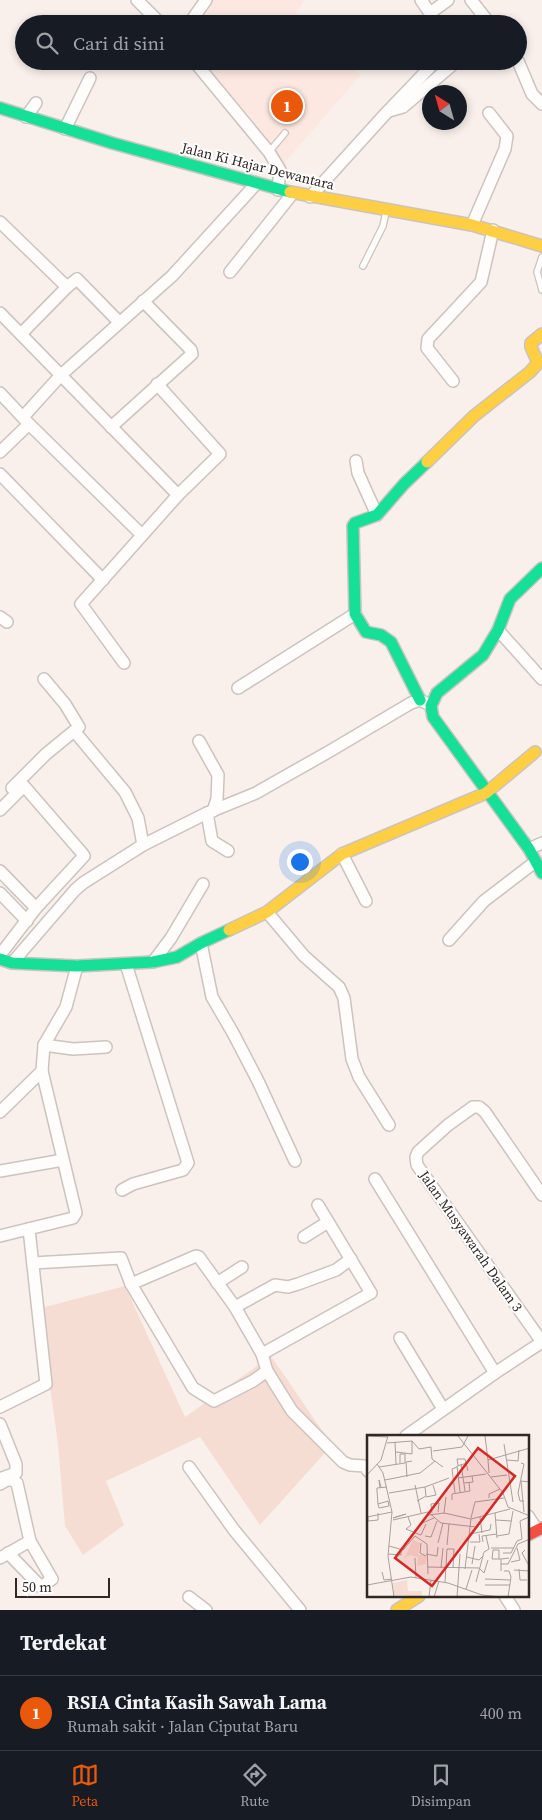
<!DOCTYPE html>
<html lang="id">
<head>
<meta charset="utf-8">
<style>
	body { margin:0; font-family:"Source Serif 4",serif; background:#20242c; color:#f1f3f6 }
	.compass { position:absolute; left:422px; top:85px; width:45px; height:45px; border-radius:50%; background:#171b24; box-shadow:0 2px 8px #0003; rotate:323deg }
	.scale { position:absolute; left:15px; bottom:12px; width:95px; box-sizing:border-box; padding-left:5px; border:2px solid #312723; border-top:0; font-size:14px; line-height:18px; white-space:nowrap; color:#312723; -webkit-text-stroke:4px #fff; paint-order:stroke }
	.you { position:absolute; left:299px; top:861px; width:18px; height:18px; margin:-12px; border:4px solid #fff; border-radius:50%; background:#1a73e8; box-shadow:0 0 0 8px #1a73e833 }
	.badge { display:grid; place-items:center; width:32px; height:32px; border-radius:50%; background:#ea580c; color:#fff; font-size:16px; font-weight:700 }
	.pin { position:absolute; translate:-50% -50%; border:2px solid #fff; box-shadow:0 1px 5px #0006 }
	.list { margin:0; padding:0; list-style:none }
	h2 { display:flex; justify-content:space-between; align-items:center; height:65px; margin:0; padding:0 20px; font-size:21px }
	h2 small { font-size:16px; font-weight:400; color:#9ea1a6 }
	.list li { display:grid; grid-template-columns:32px 1fr auto; gap:15px; align-items:center; box-sizing:border-box; height:75px; padding:0 20px; border-top:1px solid #363941 }
	.list b { display:block; font-size:19px; white-space:nowrap }
	.list p { margin:0; font-size:16px; white-space:nowrap; color:#9ea1a6 }
	.list em { font-size:16px; font-style:normal; color:#9ea1a6 }
	.icon { flex:none; width:28px; height:28px; fill:none; stroke:currentColor; stroke-width:2; stroke-linecap:round; stroke-linejoin:round }
	.map { position:relative; flex:none; width:542px; height:1610px; overflow:hidden }
	.search { position:absolute; background:#171b24; box-shadow:0 2px 8px #0003; left:15px; right:15px; top:15px; height:55px; display:flex; align-items:center; gap:12px; box-sizing:border-box; padding:0 18px; border-radius:28px; color:#9ea1a6; font-size:19px }
	.sheet { height:140px; background:#171b24 }
	nav { display:flex; justify-content:space-around; align-items:center; box-sizing:border-box; height:70px; border-top:1px solid #363941; background:#171b24; font-size:14px; color:#9ea1a6 }
	nav a { display:grid; justify-items:center; gap:2px }
	nav .on { color:#ea580c }
	.map>svg:first-child { display:block }
	.built { fill:#fce8e0 }
	.green { fill:#f6ddd3 }
	.lines { fill:none; stroke-linecap:round; stroke-linejoin:round }
	.lane-casing { stroke:#ccc3bf; stroke-width:8 }
	.street-casing { stroke:#ccc3bf; stroke-width:14 }
	.fast-casing { stroke:#ccc3bf; stroke-width:14 }
	.slow-casing { stroke:#ccc3bf; stroke-width:14 }
	.jam-casing { stroke:#ccc3bf; stroke-width:14 }
	.lane { stroke:#fefdfc; stroke-width:5.5 }
	.street { stroke:#fefdfc; stroke-width:11 }
	.fast { stroke:#16e098; stroke-width:11 }
	.slow { stroke:#ffcf43; stroke-width:11 }
	.jam { stroke:#f24e42; stroke-width:11 }
	.labels { text-anchor:middle; dominant-baseline:central; stroke-width:4; stroke-linejoin:round; paint-order:stroke }
	.street-label { font-size:14px; fill:#312723; stroke:#fff }
	.inset-road { fill:none; stroke:#a9a09c; stroke-width:1 }
	.view { fill:#d62828; fill-opacity:0.15; stroke:#d62828; stroke-width:2.5 }
	.inset-edge { fill:none; stroke:#312723; stroke-width:2.5 }
</style>
</head>
<body>
<div class="map">
<svg width="542" height="1610" viewBox="0 0 542 1610">
	<rect width="100%" height="100%" fill="#f9f0ec"/>
	<!-- built -->
	<g class="built">
		<path d="M203,0H305L296,12L308,24H186Z"/>
		<path d="M202,61H347L361,75L279,169L266,136Z"/>
	</g>
	<!-- green -->
	<path class="green" d="M125,1286L185,1417L271,1356L332,1445L260,1525L200,1437L106,1481L124,1525L83,1555L65,1526L58,1444L45,1352L41,1308Z"/>
	<g class="lines">
		<defs>
			<g id="lane">
				<path d="M269,152L285,133"/>
				<path d="M542,257L537,272L542,290"/>
				<path d="M363,266L383,226L386,212"/>
			</g>
			<g id="street">
				<path d="M137,0L161,24"/>
				<path d="M421,0L430,13L448,0"/>
				<path d="M471,0L490,24"/>
				<path d="M189,24L206,0"/>
				<path d="M194,61L269,152L280,170L278,190"/>
				<path d="M518,61L532,94L542,104"/>
				<path d="M389,111L403,107L457,61"/>
				<path d="M26,117L36,103"/>
				<path d="M65,129L90,78"/>
				<path d="M310,197L388,111L436,61"/>
				<path d="M0,222L67,287"/>
				<path d="M472,225L505,149L507,136L489,113"/>
				<path d="M230,272L293,193"/>
				<path d="M0,313L178,495"/>
				<path d="M21,334L67,287L77,279L119,322"/>
				<path d="M453,381L427,348L428,339L481,282L493,230"/>
				<path d="M0,393L29,424L142,535"/>
				<path d="M23,417L61,375L172,276L256,184"/>
				<path d="M111,427L192,354L191,350L143,301"/>
				<path d="M0,452L29,424"/>
				<path d="M356,461L358,473L377,515"/>
				<path d="M0,474L103,580"/>
				<path d="M0,617L7,622"/>
				<path d="M498,630L542,679"/>
				<path d="M124,663L81,604L178,495L220,454L157,384"/>
				<path d="M238,688L355,614"/>
				<path d="M75,732L125,792L138,818L143,845"/>
				<path d="M199,741L218,775L217,799L213,811"/>
				<path d="M12,788L46,754L79,727L65,704L44,679"/>
				<path d="M0,810L24,786L82,853L84,856L36,908L0,955"/>
				<path d="M207,813L212,841L228,851"/>
				<path d="M529,849L542,843"/>
				<path d="M342,854L366,901"/>
				<path d="M0,871L36,908"/>
				<path d="M0,893L27,921"/>
				<path d="M267,912L304,956L339,987L344,998L352,1059L359,1077L389,1125"/>
				<path d="M449,940L484,901L535,862"/>
				<path d="M201,943L212,997L233,1033L258,1081L295,1161"/>
				<path d="M153,962L171,938L203,884"/>
				<path d="M12,963L75,890L83,883L143,845L207,813L256,793L330,751L411,703L420,700L426,703"/>
				<path d="M44,1045L73,1049L106,1047"/>
				<path d="M0,1112L42,1071L44,1045L66,1007L77,966"/>
				<path d="M0,1171L63,1160"/>
				<path d="M375,1179L495,1373"/>
				<path d="M122,1190L133,1184L183,1170L188,1163L126,964"/>
				<path d="M542,1195L485,1112L479,1107H473L448,1125L418,1152L416,1157L417,1165L542,1342"/>
				<path d="M0,1236L73,1218L76,1213L42,1071"/>
				<path d="M304,1237L328,1222"/>
				<path d="M33,1263L121,1258L131,1284L193,1388L214,1401L253,1381L267,1371"/>
				<path d="M217,1283L242,1267"/>
				<path d="M131,1284L196,1256L199,1257L235,1307L262,1354L267,1371L292,1411L343,1462L350,1465L365,1466L368,1471"/>
				<path d="M235,1307L275,1285L288,1287L298,1284L336,1270L351,1259"/>
				<path d="M400,1338L443,1409"/>
				<path d="M262,1354L371,1293L318,1205"/>
				<path d="M0,1407L46,1384L29,1229"/>
				<path d="M0,1424L16,1464V1473L2,1478"/>
				<path d="M406,1436L495,1373L542,1342"/>
				<path d="M189,1467L234,1530L300,1610"/>
				<path d="M0,1484L7,1480H12L17,1483L30,1541L0,1558"/>
				<path d="M528,1516L537,1530"/>
				<path d="M8,1553L41,1587L52,1579L30,1541"/>
				<path d="M505,1596L514,1610"/>
				<path d="M189,1597L206,1610"/>
			</g>
			<g id="fast">
				<path d="M0,108L112,143L290,192"/>
				<path d="M542,568L510,599L498,630L483,655L437,693L431,706L433,717L529,849L542,873"/>
				<path d="M420,700L391,642L381,635L366,632L355,614L353,526L355,523L377,515L404,484L427,462"/>
				<path d="M0,959L12,963L77,966L153,962L177,957L201,943L229,930"/>
			</g>
			<g id="slow">
				<path d="M290,192L472,225L542,246"/>
				<path d="M427,462L474,416L530,372L538,363L531,347V343L542,334"/>
				<path d="M229,930L267,912L342,854L486,793L535,752"/>
				<path d="M397,1610L419,1596"/>
			</g>
			<path id="jam" d="M528,1535L542,1528"/>
		</defs>
		<!-- lane casing -->
		<use href="#lane" class="lane-casing"/>
		<!-- street casing -->
		<use href="#street" class="street-casing"/>
		<!-- fast casing -->
		<use href="#fast" class="fast-casing"/>
		<!-- slow casing -->
		<use href="#slow" class="slow-casing"/>
		<!-- jam casing -->
		<use href="#jam" class="jam-casing"/>
		<!-- lane -->
		<use href="#lane" class="lane"/>
		<!-- street -->
		<use href="#street" class="street"/>
		<!-- fast -->
		<use href="#fast" class="fast"/>
		<!-- slow -->
		<use href="#slow" class="slow"/>
		<!-- jam -->
		<use href="#jam" class="jam"/>
	</g>
	<g class="labels">
		<!-- street labels -->
		<g class="street-label">
			<text transform="translate(258 166) rotate(14)">Jalan Ki Hajar Dewantara</text>
			<text transform="translate(471 1241) rotate(55)">Jalan Musyawarah Dalam 3</text>
		</g>
	</g>
	<!-- overview -->
	<g transform="translate(367 1435)">
		<rect width="162" height="162" fill="#f9f0ec"/>
		<path d="M46,105L53,108L51,120H60L59,129L50,131L51,122L42,120L37,124ZM40,145L41,156H55V162L27,160L26,148Z" fill="#f6ddd3"/>
		<path class="inset-road" d="M0,1L20,2M91,1L136,58L141,72L163,81M118,1L121,25M28,7L29,29M20,8L45,6L52,14L64,12L65,24L76,32M137,9L146,67M66,16L95,12L101,1M29,17L45,19V6M140,25L151,26L152,15M154,28L157,29L151,58L153,66H157M10,29L16,38L25,77L21,121L27,162M94,29L98,56M91,30L90,24H98L101,36M12,32L38,28V19H33V28M122,38L121,25L163,13M0,40L14,25L21,1M40,42L39,27L45,26M124,42L140,40M91,43L119,39M18,45L53,38L68,26M97,48L106,47L105,41M48,50L54,78M13,53L12,45L14,52M93,57L90,31L100,28M22,58L58,52L82,43M88,58L85,34L90,32M59,62L69,60L66,50M122,63V59L133,54M85,65V59L103,56L102,48M50,66L59,61L58,52M11,69L21,66L22,71L12,73L11,69L10,56V53L20,52M61,77L74,88L109,92M157,77L154,46L163,47M65,78L64,69L72,68L71,77M77,78L79,62M128,78L130,103M62,80L77,78L104,84L143,74M0,82L25,77M1,82V86L11,85V78M41,82L44,90L39,94L51,99L54,100L59,89M113,82L115,98M26,83L39,79L26,83M104,83L108,67L137,63M26,85L61,77M129,85L144,86M53,89L67,83M103,99L123,95L124,89M48,101L60,109L61,139M58,101L64,102L70,86M130,101L142,99L146,76M103,107H113L112,99M116,107L115,101L130,99M54,108L53,118L59,121M71,108L76,88M80,110L82,89M22,111L36,115L48,101M124,113H147M158,115L155,118L161,129M136,118H144L150,106L155,104L153,86L162,82M21,119L34,120V115M59,119L70,121L71,112M100,122L112,125L116,121M48,123L49,143M132,124V115H126L125,124H134M144,127L153,125L150,113M105,129L108,111M134,129H141L151,109L163,104M60,132L112,133L117,138L121,125M74,133L76,113M98,134L104,84M152,134L153,145H160M147,135L163,136M134,136V124L142,123M137,136H142L144,142L141,162M15,137L17,145L25,144M118,144L143,145M78,147L80,114H87L86,133M109,147L117,117L122,114L119,101M0,150L44,142L81,148L115,160L134,162M118,150H143M99,154L105,135M62,162L64,145M67,162L72,146M90,162L93,119"/>
		<path class="view" d="M111,13L148,41L65,151L28,123Z"/>
		<rect width="162" height="162" class="inset-edge"/>
	</g>
</svg>
<svg class="compass" viewBox="-18 -18 36 36"><path d="M0-13l5 13h-10z" fill="#e53935"/><path d="M0 13l5-13h-10z" fill="#9ea1a6"/></svg>
<div class="scale">50 m</div>
<div class="you"></div>
<div class="pin badge" style="left:287px;top:106px">1</div>
<div class="search"><svg class="icon" aria-label="search" viewBox="0 0 24 24"><circle cx="10" cy="10" r="6"/><path d="M15 15l6 6"/></svg>Cari di sini</div>
</div>
<section class="sheet">
<h2>Terdekat<small></small></h2>
<ul class="list">
<li><span class="badge">1</span><div><b>RSIA Cinta Kasih Sawah Lama</b><p>Rumah sakit · Jalan Ciputat Baru</p></div><em>400 m</em></li>
</ul>
</section>
<nav>
<a class="on"><svg class="icon" aria-label="map" viewBox="0 0 24 24"><path d="M3 6l6-2 6 2 6-2v14l-6 2-6-2-6 2zM9 4v14M15 6v14"/></svg>Peta</a>
<a><svg class="icon" aria-label="directions" viewBox="0 0 24 24"><path d="M12 3l9 9-9 9-9-9zM9 14v-3h6M13 9l2 2-2 2"/></svg>Rute</a>
<a><svg class="icon" aria-label="saved" viewBox="0 0 24 24"><path d="M7 4h10v16l-5-4-5 4z"/></svg>Disimpan</a>
</nav>
</body>
</html>
